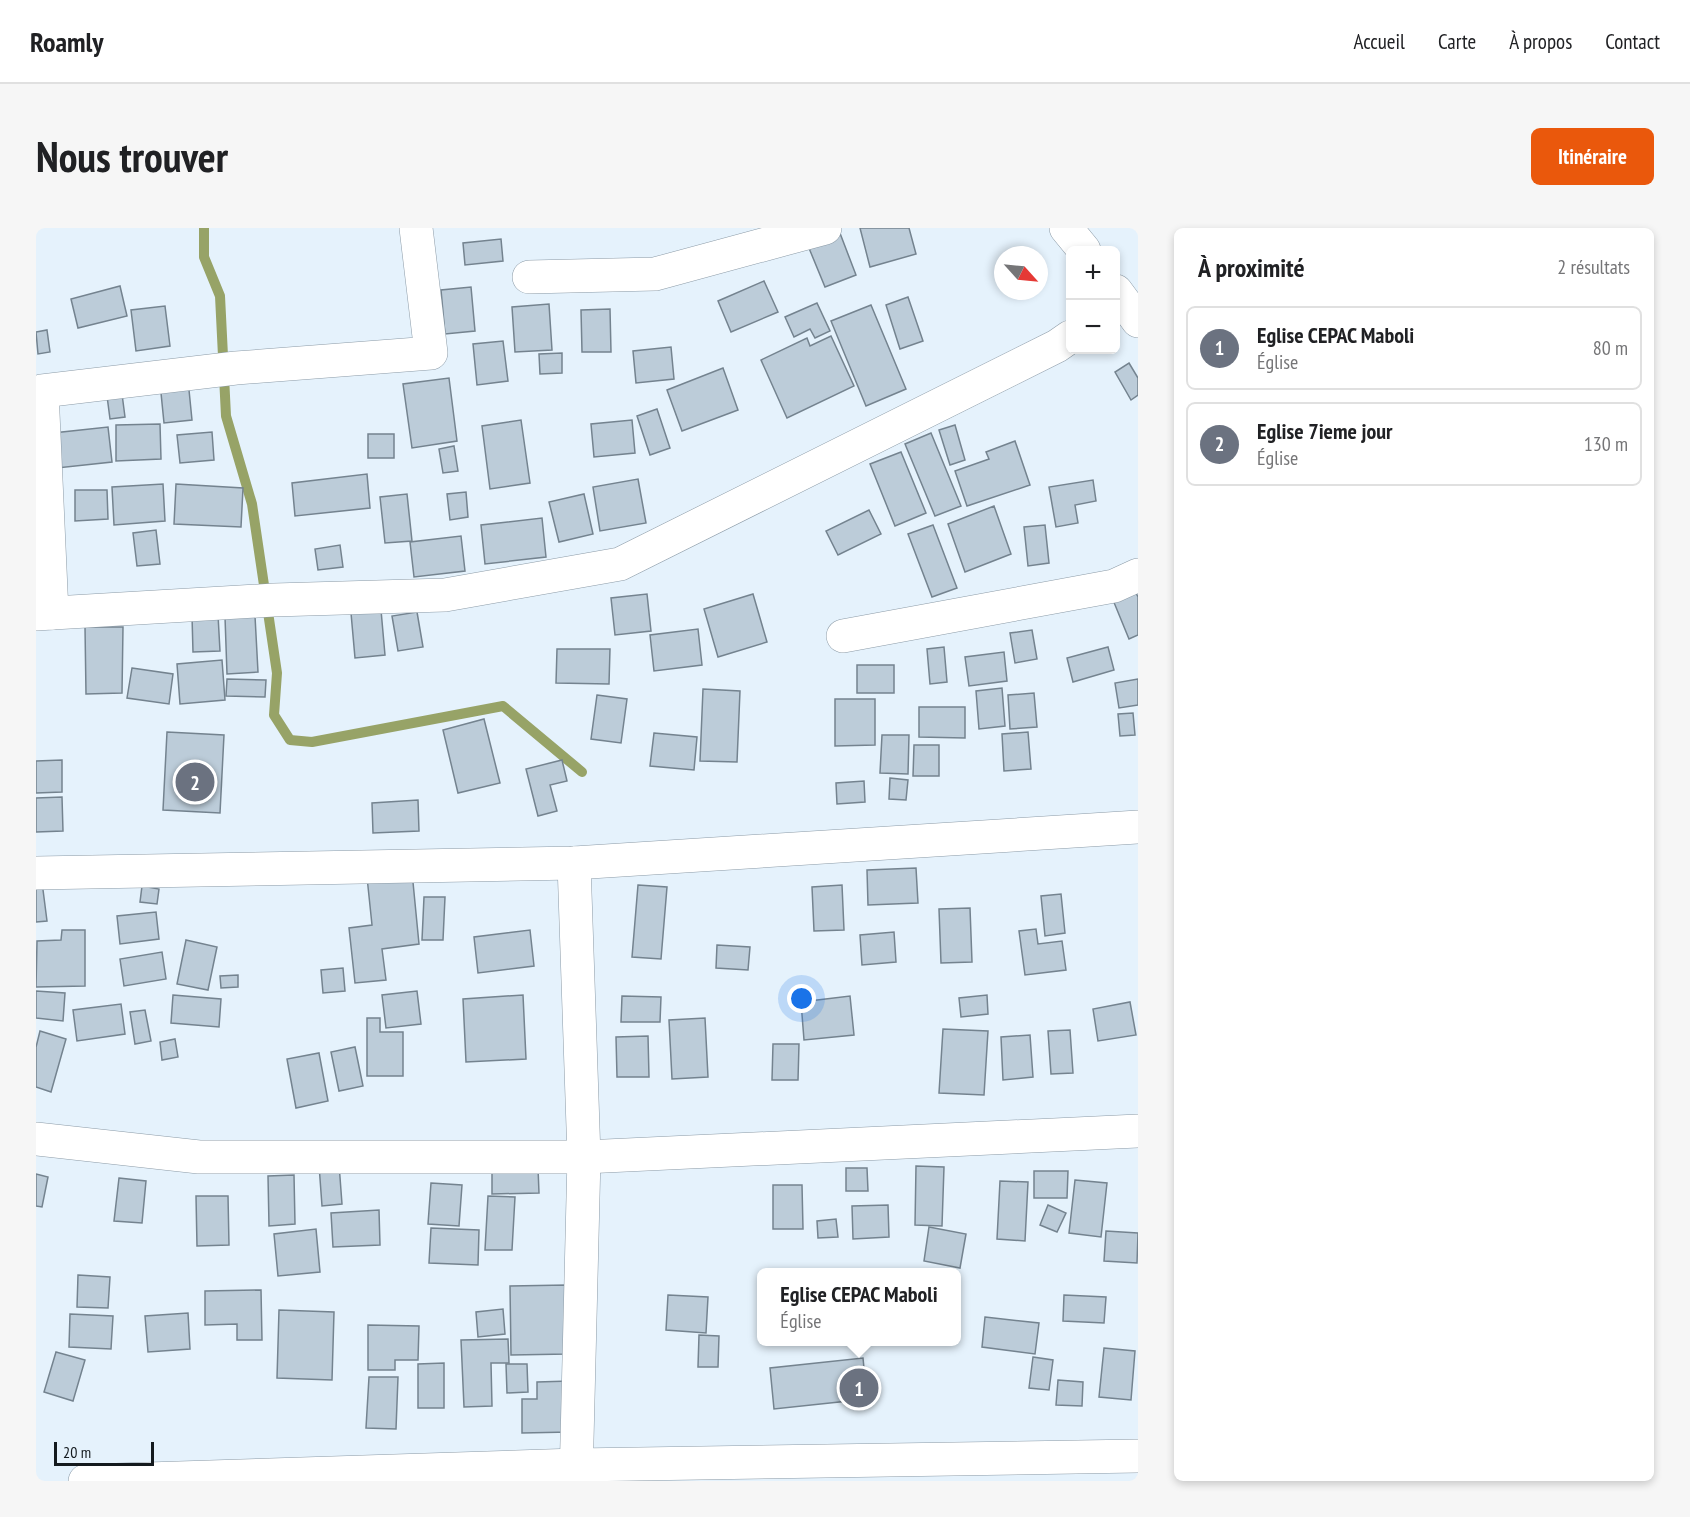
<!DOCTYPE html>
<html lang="fr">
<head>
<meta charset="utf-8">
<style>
	body { margin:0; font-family:"PT Sans Narrow",sans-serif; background:#f6f6f6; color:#202124 }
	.controls { position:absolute; right:18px; top:18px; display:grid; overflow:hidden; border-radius:9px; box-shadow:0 3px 9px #0003 }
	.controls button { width:54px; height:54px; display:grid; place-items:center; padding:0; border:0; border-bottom:2px solid #e0e0e0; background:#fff; color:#202124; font:30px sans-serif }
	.compass { position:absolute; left:958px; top:18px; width:54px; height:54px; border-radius:50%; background:#fff; box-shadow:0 3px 9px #0003; rotate:117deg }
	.scale { position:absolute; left:18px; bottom:15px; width:100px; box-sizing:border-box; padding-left:6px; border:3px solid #141a1e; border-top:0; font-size:16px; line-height:21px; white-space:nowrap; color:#141a1e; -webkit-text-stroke:4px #e5f2fc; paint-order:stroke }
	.you { position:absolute; left:766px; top:771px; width:21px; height:21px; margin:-15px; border:4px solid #fff; border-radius:50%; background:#1a73e8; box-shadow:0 0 0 9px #1a73e833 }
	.badge { display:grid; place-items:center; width:39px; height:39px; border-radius:50%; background:#ea580c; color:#fff; font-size:20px; font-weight:700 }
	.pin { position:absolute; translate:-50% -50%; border:3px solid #fff; box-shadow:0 2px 6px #0006 }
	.popup { position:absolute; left:721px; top:1040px; width:204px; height:78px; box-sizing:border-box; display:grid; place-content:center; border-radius:9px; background:#fff; filter:drop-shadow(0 2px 4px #0005); font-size:20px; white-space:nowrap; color:#757577 }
	.popup b { font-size:22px; color:#202124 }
	.popup::after { content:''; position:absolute; left:50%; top:100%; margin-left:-12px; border:12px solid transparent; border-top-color:#fff }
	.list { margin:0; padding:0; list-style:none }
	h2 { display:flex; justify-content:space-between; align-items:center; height:78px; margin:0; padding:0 24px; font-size:26px }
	h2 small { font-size:20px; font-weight:400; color:#757577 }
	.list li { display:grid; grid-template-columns:39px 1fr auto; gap:18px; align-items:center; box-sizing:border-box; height:84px; margin:0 12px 12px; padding:0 12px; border:2px solid #e0e0e0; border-radius:9px }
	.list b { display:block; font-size:22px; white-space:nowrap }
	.list p { margin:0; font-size:20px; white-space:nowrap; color:#757577 }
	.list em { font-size:20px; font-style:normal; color:#757577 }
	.map { position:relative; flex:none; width:1102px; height:1253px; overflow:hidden; border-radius:9px }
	header { display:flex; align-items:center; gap:36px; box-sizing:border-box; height:84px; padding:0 30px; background:#fff; border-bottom:2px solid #e0e0e0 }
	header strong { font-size:28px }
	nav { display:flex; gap:33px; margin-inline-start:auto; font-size:21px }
	.intro { display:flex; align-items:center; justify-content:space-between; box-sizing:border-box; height:144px; padding:0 36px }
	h1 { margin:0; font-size:42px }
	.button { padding:15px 27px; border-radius:9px; background:#ea580c; color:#fff; font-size:21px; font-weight:700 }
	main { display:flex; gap:36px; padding:0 36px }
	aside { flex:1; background:#fff; border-radius:9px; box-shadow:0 3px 9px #0003 }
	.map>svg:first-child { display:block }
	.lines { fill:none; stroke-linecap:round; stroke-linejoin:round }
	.stream { stroke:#97a367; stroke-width:10 }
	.building { fill:#bcccd9; stroke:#74838f; stroke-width:1.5 }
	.minor-casing { stroke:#8c9ba7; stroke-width:34 }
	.highway-casing { stroke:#8c9ba7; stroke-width:34 }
	.minor { stroke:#fff; stroke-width:33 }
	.highway { stroke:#fff; stroke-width:33 }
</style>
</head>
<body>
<header>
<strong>Roamly</strong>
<nav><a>Accueil</a><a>Carte</a><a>À propos</a><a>Contact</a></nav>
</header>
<div class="intro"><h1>Nous trouver</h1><a class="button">Itinéraire</a></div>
<main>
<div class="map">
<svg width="1102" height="1253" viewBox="0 0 1102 1253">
	<rect width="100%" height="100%" fill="#e5f2fc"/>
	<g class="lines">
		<!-- stream -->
		<path class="stream" d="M168,0V29L184,68L190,188L216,276L241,445L238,487L254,512L276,514L467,478L546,544"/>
	</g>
	<!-- building -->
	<g class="building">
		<path d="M802,0L820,47L789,59L768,8Z"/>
		<path d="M824,0H873L880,26L834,39Z"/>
		<path d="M465,11L467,33L429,37L427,15Z"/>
		<path d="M728,53L742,84L695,104L682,73Z"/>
		<path d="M84,58L91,88L42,100L35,71Z"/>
		<path d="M435,59L439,103L409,106L405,62Z"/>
		<path d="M872,69L887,113L864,121L850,77Z"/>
		<path d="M781,75L794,103L779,110L774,101L758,109L749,89Z"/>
		<path d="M513,76L516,122L479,124L476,79Z"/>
		<path d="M835,77L870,161L830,178L795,93Z"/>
		<path d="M129,78L134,118L100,123L95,82Z"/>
		<path d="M574,81L575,124H546L545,82Z"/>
		<path d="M11,102L14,124L2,126L0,104Z"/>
		<path d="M795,108L818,158L751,190L725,132L771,110L774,118Z"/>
		<path d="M467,113L472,153L441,157L437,116Z"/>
		<path d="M635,119L638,151L600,155L597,123Z"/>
		<path d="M526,125V145L504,146L503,126Z"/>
		<path d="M1093,135L1102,150V167L1095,172L1079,144Z"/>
		<path d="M687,140L702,182L646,203L631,162Z"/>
		<path d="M413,150L421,213L376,220L367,156Z"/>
		<path d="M152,152L156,192L128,195L124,155Z"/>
		<path d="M86,166L89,189L74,191L71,168Z"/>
		<path d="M621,181L634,220L614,227L601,188Z"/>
		<path d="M485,192L494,255L454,261L446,198Z"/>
		<path d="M596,192L599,225L558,229L555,196Z"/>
		<path d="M124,196L125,231L80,233V197Z"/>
		<path d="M919,197L929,232L914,237L903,202Z"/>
		<path d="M72,199L76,234L21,240L17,205Z"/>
		<path d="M176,204L178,232L144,235L141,207Z"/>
		<path d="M895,205L925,278L899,288L869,216Z"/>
		<rect x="332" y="206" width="26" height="24"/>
		<path d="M979,213L994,257L931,278L919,243L953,231L950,224Z"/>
		<path d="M418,218L422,243L407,245L403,221Z"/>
		<path d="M865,224L890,285L859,298L834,236Z"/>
		<path d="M331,246L334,280L259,288L256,255Z"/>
		<path d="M602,251L610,295L564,303L557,259Z"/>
		<path d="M1057,252L1060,273L1039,277L1042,295L1020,299L1013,259Z"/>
		<path d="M127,256L129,293L78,297L76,259Z"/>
		<path d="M140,256L207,260L205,299L138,296Z"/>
		<path d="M39,262H71L72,291L39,293Z"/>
		<path d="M430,264L432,289L414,292L411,266Z"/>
		<path d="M371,266L376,313L349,315L344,269Z"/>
		<path d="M548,266L557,306L523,314L513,274Z"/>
		<path d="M958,278L975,326L929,344L912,296Z"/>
		<path d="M833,282L845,306L802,327L790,303Z"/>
		<path d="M506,290L510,329L449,336L445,297Z"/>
		<path d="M897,297L921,360L896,369L872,306Z"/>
		<path d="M1009,297L1013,335L992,338L988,299Z"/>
		<path d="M120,302L124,336L101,338L97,305Z"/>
		<path d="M425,308L429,343L378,349L374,314Z"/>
		<path d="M304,317L307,339L282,342L279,321Z"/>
		<path d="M1099,363L1102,369V407L1093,411L1077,372Z"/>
		<path d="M611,366L615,403L579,407L575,370Z"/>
		<path d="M717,366L731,414L682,429L668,381Z"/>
		<path d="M345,382L349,427L319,430L315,385Z"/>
		<path d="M381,384L387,419L362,423L356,388Z"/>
		<path d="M182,387L184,423L157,424L156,388Z"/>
		<path d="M219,388L222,444L191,446L189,389Z"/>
		<path d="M49,399H87L86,465L50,466Z"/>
		<path d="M662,401L666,437L618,443L614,407Z"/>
		<path d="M996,402L1001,431L979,435L974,405Z"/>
		<path d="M908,419L911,454L894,456L891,421Z"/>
		<path d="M1072,419L1078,442L1037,454L1031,430Z"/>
		<path d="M521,421H574L573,456L520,455Z"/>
		<path d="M968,424L971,453L933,458L929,429Z"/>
		<path d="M186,432L189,472L144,476L141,436Z"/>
		<rect x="821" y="437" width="37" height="28"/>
		<path d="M96,440L137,446L133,476L91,470Z"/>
		<path d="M191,451L230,452L229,469L190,468Z"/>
		<path d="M1102,451V477L1083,480L1079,455Z"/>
		<path d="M966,460L969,498L943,501L940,463Z"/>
		<path d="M667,461L704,463L701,534L664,533Z"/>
		<path d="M998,465L1001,499L974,501L972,467Z"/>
		<path d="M561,467L591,471L585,515L555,511Z"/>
		<path d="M799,471H839V517L799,518Z"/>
		<path d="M883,479H929V510L883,509Z"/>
		<path d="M1097,485L1099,507L1084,508L1082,486Z"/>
		<path d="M448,491L464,555L422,565L407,502Z"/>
		<path d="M131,504L188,507L184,585L127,582Z"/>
		<path d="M992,504L995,541L968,543L966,506Z"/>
		<path d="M618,505L661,509L658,542L614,538Z"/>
		<path d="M846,507H873L872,546L844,545Z"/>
		<path d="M878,517H903V548H877Z"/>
		<path d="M26,532V564L0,565V533Z"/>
		<path d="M526,532L531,553L514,557L521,583L502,588L490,541Z"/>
		<path d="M854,550L872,552L870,572L853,571Z"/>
		<path d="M828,553L829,574L801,576L800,555Z"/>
		<path d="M26,569L27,603L0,604V570Z"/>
		<path d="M382,572L383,603L337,605L336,575Z"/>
		<path d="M880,640L882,675L832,677L831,642Z"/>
		<path d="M376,644L383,716L346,721L350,752L319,755L313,700L336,697L331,649Z"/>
		<path d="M6,654L11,693L0,694V655Z"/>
		<path d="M602,657L631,659L625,731L596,729Z"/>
		<path d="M806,657L808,702L778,703L776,659Z"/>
		<path d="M106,658L123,661L121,676L104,674Z"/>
		<path d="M1025,666L1029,705L1009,708L1005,668Z"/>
		<path d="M388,669H409L407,712H386Z"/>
		<path d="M934,680L936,734L905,735L903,681Z"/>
		<path d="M120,684L123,711L84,716L81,688Z"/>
		<path d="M1000,701L1002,716L1026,713L1030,742L989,747L983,703Z"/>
		<path d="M26,702H49V758L0,759L1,713L25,712Z"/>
		<path d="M494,702L498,738L442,745L438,709Z"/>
		<path d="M858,704L860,734L826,737L824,707Z"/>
		<path d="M150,712L181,719L172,762L141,756Z"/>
		<path d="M681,717L714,719L712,742L680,740Z"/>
		<path d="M126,724L130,751L88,758L84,731Z"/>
		<path d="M307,740L309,763L287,765L285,742Z"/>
		<path d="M202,747V759L185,760L184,748Z"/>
		<path d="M0,763L29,765L27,793L0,790Z"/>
		<path d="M381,763L385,796L350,800L346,767Z"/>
		<path d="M137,767L185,771L183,799L135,795Z"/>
		<path d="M487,767L490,831L430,834L427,771Z"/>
		<path d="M951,767L952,786L925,789L923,770Z"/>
		<path d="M586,768L625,769L624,794H585Z"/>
		<path d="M814,768L818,807L768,812L765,774Z"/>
		<path d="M1094,774L1100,807L1062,813L1057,781Z"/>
		<path d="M85,776L89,806L41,813L37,782Z"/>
		<path d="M109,782L115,813L99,816L94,784Z"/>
		<path d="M331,790H344V804H367V848H331Z"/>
		<path d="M669,790L672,849L636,851L633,792Z"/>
		<path d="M907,801L952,803L948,867L903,865Z"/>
		<path d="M1034,802L1037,845L1015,846L1012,803Z"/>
		<path d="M4,803L30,811L15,864L0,859V819Z"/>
		<path d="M994,807L997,849L967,852L965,809Z"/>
		<path d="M612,808L613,849H581L580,809Z"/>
		<path d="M139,811L142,829L126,832L124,814Z"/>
		<path d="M737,816H763L762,852H736Z"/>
		<path d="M319,819L327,858L303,863L295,824Z"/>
		<path d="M283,825L292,873L260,880L251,831Z"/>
		<path d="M303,936L306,976L286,978L283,937Z"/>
		<path d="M880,938L908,939L906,998L879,997Z"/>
		<path d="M502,940L503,965L456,966V941Z"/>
		<path d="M810,940H831L832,963H810Z"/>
		<path d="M998,943H1032L1031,970H998Z"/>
		<path d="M0,946L12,949L6,979L0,978Z"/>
		<path d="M258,947L259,996L233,998L232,948Z"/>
		<path d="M83,950L110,953L106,995L78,993Z"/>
		<path d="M1039,952L1071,955L1065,1009L1033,1005Z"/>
		<path d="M964,953L992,954L989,1013L961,1011Z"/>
		<path d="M395,955L426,957L423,998L392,996Z"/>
		<path d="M737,957H766L767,1001H737Z"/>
		<path d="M160,968H192L193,1017L161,1018Z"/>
		<path d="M452,968L479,969L476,1022H449Z"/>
		<path d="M852,977L853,1009L817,1011L816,978Z"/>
		<path d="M1012,977L1030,985L1021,1004L1004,997Z"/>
		<path d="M343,982L344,1017L297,1019L295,985Z"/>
		<path d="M800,991L802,1009L782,1010L781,993Z"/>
		<path d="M893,999L930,1006L924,1040L888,1033Z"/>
		<path d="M395,1000L443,1002L442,1037L393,1035Z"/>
		<path d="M280,1001L284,1044L242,1048L238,1006Z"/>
		<path d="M1070,1003L1102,1005L1101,1035L1068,1033Z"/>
		<path d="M42,1047L74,1049L72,1080L41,1079Z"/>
		<path d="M531,1057L532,1126L475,1127L474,1058Z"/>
		<path d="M225,1062L226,1112H201V1096L169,1097V1063Z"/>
		<path d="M632,1067L672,1069L670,1105L630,1102Z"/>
		<path d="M1028,1067L1070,1069L1068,1095L1027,1093Z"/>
		<path d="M467,1081L469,1106L442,1109L440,1084Z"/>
		<path d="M243,1082L298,1084L296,1152L241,1150Z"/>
		<path d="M152,1085L154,1121L112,1124L109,1088Z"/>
		<path d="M34,1086L77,1088L75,1121L33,1119Z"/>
		<path d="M949,1089L1003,1095L999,1126L946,1119Z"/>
		<path d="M332,1097L383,1098L382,1132H359V1142H332Z"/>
		<path d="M663,1107L683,1108L682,1139H662Z"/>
		<path d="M472,1111L473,1135H455L456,1178L428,1179L425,1112Z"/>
		<path d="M812,1114H849V1115L813,1118Z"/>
		<path d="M1068,1120L1099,1123L1095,1172L1063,1169Z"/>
		<path d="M20,1124L49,1132L37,1173L8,1164Z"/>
		<path d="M997,1129L1017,1132L1013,1162L993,1160Z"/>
		<path d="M827,1130L831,1171L738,1181L734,1140Z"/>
		<path d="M408,1135V1180H382V1136Z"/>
		<path d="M470,1136H491L492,1164L471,1165Z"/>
		<path d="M333,1149H362L360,1201L330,1200Z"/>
		<path d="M1022,1152L1047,1154L1046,1178L1020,1177Z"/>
		<path d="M534,1153V1204L486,1205V1171H501V1154Z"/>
	</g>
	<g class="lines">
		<defs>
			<g id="minor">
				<path d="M493,49L619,46L789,0"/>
				<path d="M16,385L6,163L200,140L395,125L380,0"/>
				<path d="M0,386L238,372L409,367L584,336L1021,118L1034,109"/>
				<path d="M807,408L1078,358L1102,347"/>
				<path d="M538,635L548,929L540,1253"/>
				<path d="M0,645L538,635L1102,599"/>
				<path d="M0,911L163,929H548L1102,903"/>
				<path d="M49,1253L540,1237L1102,1228"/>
			</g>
			<g id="highway">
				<path d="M1030,0L1048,22"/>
				<path d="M1080,63L1102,93"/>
			</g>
		</defs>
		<!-- minor casing -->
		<use href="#minor" class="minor-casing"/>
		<!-- highway casing -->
		<use href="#highway" class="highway-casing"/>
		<!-- minor -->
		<use href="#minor" class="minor"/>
		<!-- highway -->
		<use href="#highway" class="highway"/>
	</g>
</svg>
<div class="controls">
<button>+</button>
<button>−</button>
</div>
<svg class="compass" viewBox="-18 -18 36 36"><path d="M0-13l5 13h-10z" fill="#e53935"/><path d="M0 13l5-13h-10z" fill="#757577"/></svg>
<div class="scale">20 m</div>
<div class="you"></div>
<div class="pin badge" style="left:823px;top:1160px;background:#6b7280">1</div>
<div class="popup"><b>Eglise CEPAC Maboli</b>Église</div>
<div class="pin badge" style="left:159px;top:554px;background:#6b7280">2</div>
</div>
<aside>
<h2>À proximité<small>2 résultats</small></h2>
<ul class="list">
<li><span class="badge" style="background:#6b7280">1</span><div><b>Eglise CEPAC Maboli</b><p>Église</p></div><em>80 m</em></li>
<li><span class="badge" style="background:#6b7280">2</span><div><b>Eglise 7ieme jour</b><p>Église</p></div><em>130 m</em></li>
</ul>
</aside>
</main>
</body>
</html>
